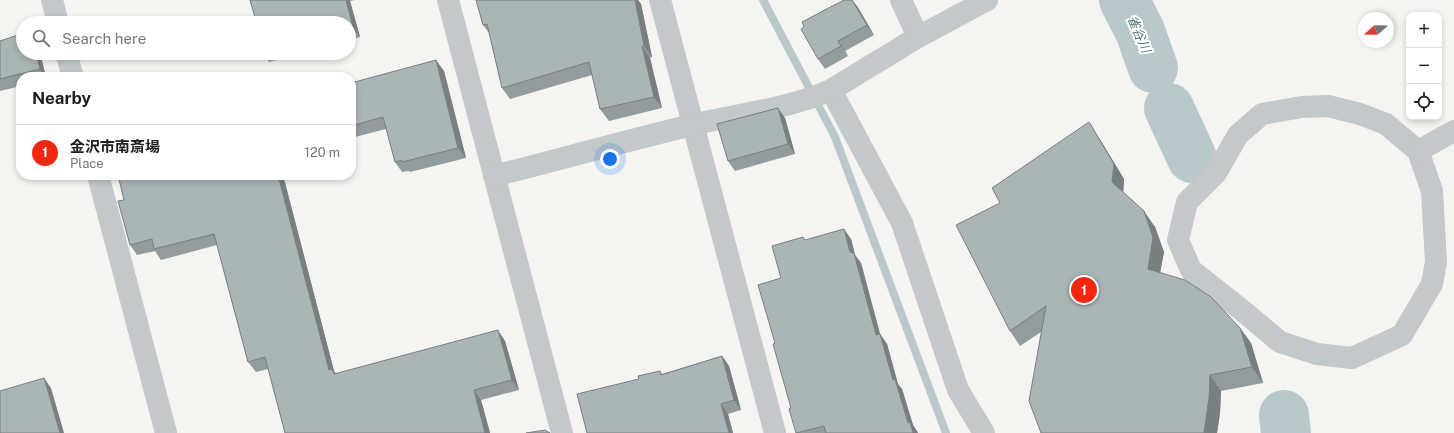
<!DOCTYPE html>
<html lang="en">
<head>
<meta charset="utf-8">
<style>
	body { margin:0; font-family:"Public Sans","Noto Sans JP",sans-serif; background:#f6f6f6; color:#202124 }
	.controls { position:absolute; right:12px; top:12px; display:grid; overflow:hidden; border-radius:8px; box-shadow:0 2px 6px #0003 }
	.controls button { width:36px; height:36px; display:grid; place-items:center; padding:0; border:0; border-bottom:1px solid #e0e0e0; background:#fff; color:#202124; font:20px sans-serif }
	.compass { position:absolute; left:1358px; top:12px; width:36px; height:36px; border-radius:50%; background:#fff; box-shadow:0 2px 6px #0003; rotate:250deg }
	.you { position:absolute; left:610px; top:159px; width:14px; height:14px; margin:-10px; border:3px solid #fff; border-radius:50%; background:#1a73e8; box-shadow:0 0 0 6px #1a73e833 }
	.badge { display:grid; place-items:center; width:26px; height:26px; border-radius:50%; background:#f32612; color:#fff; font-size:13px; font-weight:700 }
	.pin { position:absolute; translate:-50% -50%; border:2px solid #fff; box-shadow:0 1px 4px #0006 }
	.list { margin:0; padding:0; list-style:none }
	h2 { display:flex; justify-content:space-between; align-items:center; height:52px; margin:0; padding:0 16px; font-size:17px }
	h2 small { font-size:13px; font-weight:400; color:#757577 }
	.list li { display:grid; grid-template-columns:26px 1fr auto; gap:12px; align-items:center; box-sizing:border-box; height:56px; padding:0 16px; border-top:1px solid #e0e0e0 }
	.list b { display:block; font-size:15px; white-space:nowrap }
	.list p { margin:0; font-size:13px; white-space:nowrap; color:#757577 }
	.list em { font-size:13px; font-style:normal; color:#757577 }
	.icon { flex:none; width:22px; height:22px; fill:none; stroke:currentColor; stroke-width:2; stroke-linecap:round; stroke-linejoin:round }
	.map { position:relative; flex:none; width:1454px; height:433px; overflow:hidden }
	.search { position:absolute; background:#fff; box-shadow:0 2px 6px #0003; left:16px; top:16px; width:340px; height:44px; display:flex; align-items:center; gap:10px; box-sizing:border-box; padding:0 14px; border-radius:22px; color:#757577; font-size:15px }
	.panel { position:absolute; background:#fff; box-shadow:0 2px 6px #0003; left:16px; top:72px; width:340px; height:108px; border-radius:16px }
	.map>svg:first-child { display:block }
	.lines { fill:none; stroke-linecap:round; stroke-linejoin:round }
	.stream { stroke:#b9c9cb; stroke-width:8 }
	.river { stroke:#b9c9cb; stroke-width:50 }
	.minor { stroke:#c3c8ca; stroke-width:22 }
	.wall { fill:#929c9e }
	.shaded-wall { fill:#777f81 }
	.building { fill:#aab5b8; stroke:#777f81 }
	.labels { text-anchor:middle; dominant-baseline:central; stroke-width:4; stroke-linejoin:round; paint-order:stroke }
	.water-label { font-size:13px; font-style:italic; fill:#58767b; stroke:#fff }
</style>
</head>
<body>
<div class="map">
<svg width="1454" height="433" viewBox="0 0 1454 433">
	<rect width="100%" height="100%" fill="#f5f4f0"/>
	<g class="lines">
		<!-- stream -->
		<path class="stream" d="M763,0L835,137L946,433"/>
		<!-- river -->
		<g class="river">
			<path d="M1124,0L1140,31L1153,68"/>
			<path d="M1169,108L1192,158"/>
			<path d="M1284,415L1286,433"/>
		</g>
		<!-- minor -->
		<g class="minor">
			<path d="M52,0L58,23"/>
			<path d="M448,0L562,433"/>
			<path d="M660,0L775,433"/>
			<path d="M901,0L918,37"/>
			<path d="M66,53L73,77"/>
			<path d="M831,90L902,223L958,390L984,433"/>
			<path d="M1328,106L1360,114L1386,124L1418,151L1432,191L1436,262L1432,284L1402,335L1352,358L1317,354L1280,342L1243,311L1191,270L1178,240L1187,202L1216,173L1238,135L1262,114L1302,107Z"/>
			<path d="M1418,151L1454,131"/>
			<path d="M98,175L166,433"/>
			<path d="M494,176C560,159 626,141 692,125C738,114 787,109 831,90L918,37L987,0"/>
		</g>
	</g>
	<!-- wall -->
	<g class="wall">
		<path d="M250,0H355L350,1L360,37L349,40V23L256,21Z"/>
		<path d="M476,0H638L641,4L652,57L650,58L662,108L609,121L600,109L592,75L510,99L502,88L489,33L483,25Z"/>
		<path d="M857,6L874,35L845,51L848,56L825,69L818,59Z"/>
		<path d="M18,35L22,42L23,53H40L46,77H21V86L0,91V41Z"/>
		<path d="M263,53H301L269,62Z"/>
		<path d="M444,71L466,158L410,172L409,171L402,172L395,162L386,129L351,138V83Z"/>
		<path d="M785,118L795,154L735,171L728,161Z"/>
		<path d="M1099,138L1124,179L1123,193L1155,227L1164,252L1160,273L1240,328L1251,343L1263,383L1221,391L1220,413L1217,433H1041V332L1020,346L1010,331L1000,203Z"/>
		<path d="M118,175H283L334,371L336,374L505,341L519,390L481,400L490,433H285L268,369L256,372L248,362L217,245L161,260L155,251L137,255L130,245L124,200Z"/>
		<path d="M803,237L805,240L851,239L855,255L861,263L880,334L887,344L898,384L902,389L913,425L918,433H796L791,408L781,278Z"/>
		<path d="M722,356L729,366L741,410L728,414L733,433H587L639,379L660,371L662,374Z"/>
	</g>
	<!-- shaded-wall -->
	<g class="shaded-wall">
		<path d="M346,0H350V1L360,37L353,27Z"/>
		<path d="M635,0H638L641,4L652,57L644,46Z"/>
		<path d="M852,0L857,6L874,35L867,25Z"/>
		<path d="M18,35L23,43H20Z"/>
		<path d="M838,41L845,51L848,56L841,46Z"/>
		<path d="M642,46L650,58L662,108L654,97Z"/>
		<path d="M36,53H40L46,77H45L40,69Z"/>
		<path d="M436,60L444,71L466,158L458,148Z"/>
		<path d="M778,108L785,118L795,154L788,144Z"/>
		<path d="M1089,122L1099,138L1124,179L1123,198L1112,182Z"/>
		<path d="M278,175H283L334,371L340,379L329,370Z"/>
		<path d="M1144,211L1155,227L1164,252L1158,284L1148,269Z"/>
		<path d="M844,229L851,239L855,255L861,263L883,345L876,335Z"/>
		<path d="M1240,328L1251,343L1263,383L1252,367Z"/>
		<path d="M498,330L505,341L519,390L512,380Z"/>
		<path d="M880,334L887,344L898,384L902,389L913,425L918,433H913L908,423L893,380Z"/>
		<path d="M722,356L729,366L741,410L734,400Z"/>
		<path d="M1210,375L1221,391L1220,413L1217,433H1204Z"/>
		<path d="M44,378L51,388L64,433H60Z"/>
		<path d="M474,390L481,400L490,433H485Z"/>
		<path d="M721,404L728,414L733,433H729Z"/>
	</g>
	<!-- building -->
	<g class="building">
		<path d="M250,0H346L353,27L349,28V23H254V22L256,21Z"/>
		<path d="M476,0H635L644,46H642L654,97L600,109L589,62L502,88L487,24L483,25Z"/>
		<path d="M844,0H852L867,25L838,41L841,46L818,59L801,29L804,27L802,22Z"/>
		<path d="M18,35L20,43L23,42V53H36L40,69L0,79V41Z"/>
		<path d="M436,60L458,148L402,162V160L395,162L383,117L351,126V83Z"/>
		<path d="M778,108L788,144L728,161L717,124Z"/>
		<path d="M1089,122L1114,164L1112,182L1144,211L1153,237L1148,269L1185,280L1211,297L1240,328L1252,367L1210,375L1209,398L1204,433H1041L1029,401L1046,306L1010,331L956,225L1000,203L992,188Z"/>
		<path d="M118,175H278L329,370L332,369L334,374L498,330L512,380L474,390L485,433H285L265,357L248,362L214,234L154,249L152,239L130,245L118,201L124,200Z"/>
		<path d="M844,229L850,252L854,253L876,335L880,334L893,380L895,379L908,423L910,422L913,433H826L824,426L796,433L789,409L791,408L773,344L775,343L758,285L781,278L772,246L803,237L805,240Z"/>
		<path d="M722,356L734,400L721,404L729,433H587L577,394L639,379L638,376L660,371L661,375Z"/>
		<path d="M44,378L60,433H0V391Z"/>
		<path d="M545,430L550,433H526Z"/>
	</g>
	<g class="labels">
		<!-- water labels -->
		<g class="water-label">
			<text transform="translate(1139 34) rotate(67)">雀谷川</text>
		</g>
	</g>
</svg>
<div class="controls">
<button>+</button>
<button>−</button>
<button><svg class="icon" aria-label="locate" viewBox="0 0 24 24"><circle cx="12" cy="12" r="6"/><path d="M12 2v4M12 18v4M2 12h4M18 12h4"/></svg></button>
</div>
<svg class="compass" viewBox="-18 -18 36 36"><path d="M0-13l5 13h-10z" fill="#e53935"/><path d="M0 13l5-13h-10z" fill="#757577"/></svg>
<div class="you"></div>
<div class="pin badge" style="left:1084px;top:290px">1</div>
<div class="search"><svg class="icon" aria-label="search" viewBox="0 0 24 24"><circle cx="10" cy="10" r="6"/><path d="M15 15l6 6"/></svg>Search here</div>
<section class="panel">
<h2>Nearby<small></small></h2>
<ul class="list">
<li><span class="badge">1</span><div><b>金沢市南斎場</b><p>Place</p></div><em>120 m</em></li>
</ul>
</section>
</div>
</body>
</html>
